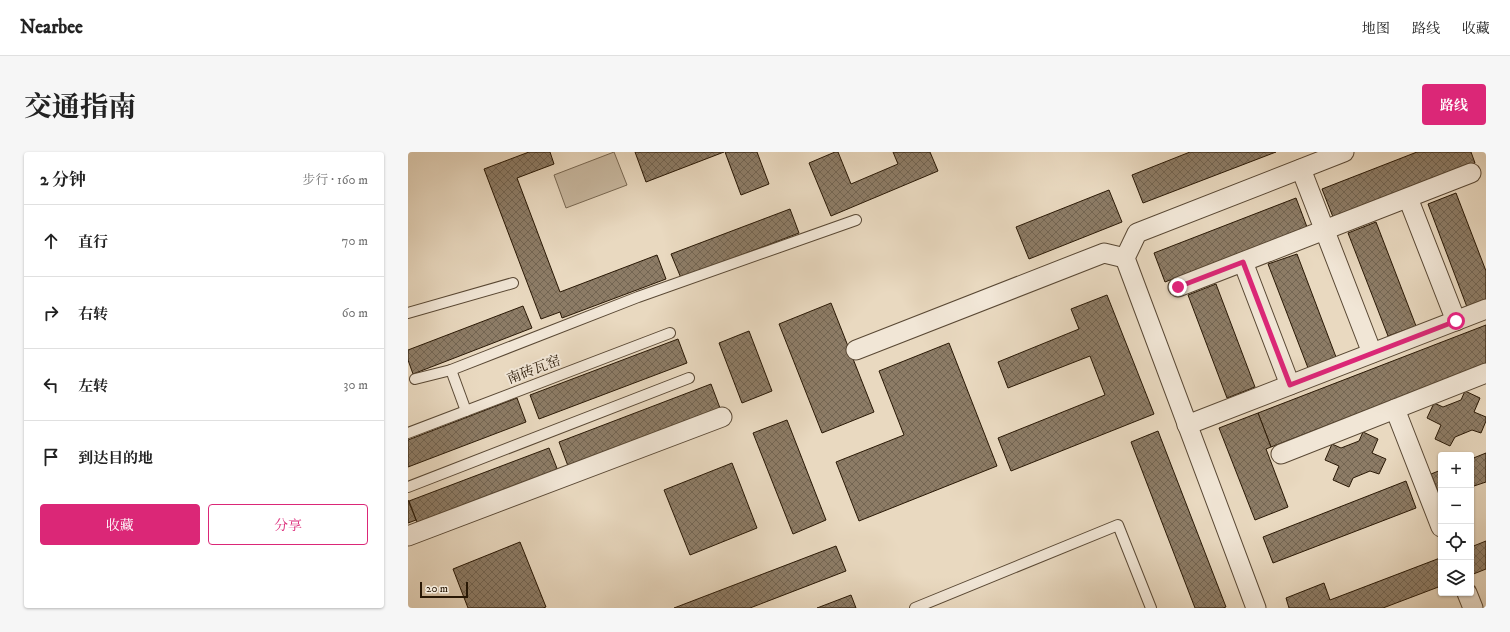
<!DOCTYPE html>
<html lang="zh">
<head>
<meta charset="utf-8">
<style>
	body { margin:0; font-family:"IM FELL DW Pica","Noto Serif SC",serif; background:#f6f6f6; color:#222 }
	.controls { position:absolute; right:12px; bottom:12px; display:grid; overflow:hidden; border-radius:4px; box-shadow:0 1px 3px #0004 }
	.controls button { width:36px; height:36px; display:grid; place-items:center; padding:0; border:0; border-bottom:1px solid #e0e0e0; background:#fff; color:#222; font:20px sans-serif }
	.scale { position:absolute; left:12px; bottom:10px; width:48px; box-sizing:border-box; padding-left:4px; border:2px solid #291805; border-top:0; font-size:11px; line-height:14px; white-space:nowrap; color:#291805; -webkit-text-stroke:3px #f1e6d6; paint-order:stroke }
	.stop { position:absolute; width:12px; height:12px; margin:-9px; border:3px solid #db2777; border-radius:50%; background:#fff }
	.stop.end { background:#db2777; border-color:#fff; box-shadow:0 1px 4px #0008 }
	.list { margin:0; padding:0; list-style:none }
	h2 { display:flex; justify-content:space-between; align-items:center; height:52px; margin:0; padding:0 16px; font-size:17px }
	h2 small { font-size:13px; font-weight:400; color:#767676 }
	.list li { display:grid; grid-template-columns:26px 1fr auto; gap:12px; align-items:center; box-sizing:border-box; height:72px; padding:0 16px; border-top:1px solid #e0e0e0 }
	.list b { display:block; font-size:15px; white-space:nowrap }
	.list em { font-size:13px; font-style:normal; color:#767676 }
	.actions { display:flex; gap:8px; padding:12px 16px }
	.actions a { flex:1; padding:9px 0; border:1px solid #db2777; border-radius:4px; text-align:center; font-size:14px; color:#db2777 }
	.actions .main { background:#db2777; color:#fff }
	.icon { flex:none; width:22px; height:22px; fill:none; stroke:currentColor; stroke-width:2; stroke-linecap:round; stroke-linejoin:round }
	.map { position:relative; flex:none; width:1078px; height:456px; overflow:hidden; border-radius:4px }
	header { display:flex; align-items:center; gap:24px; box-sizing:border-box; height:56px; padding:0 20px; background:#fff; border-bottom:1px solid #e0e0e0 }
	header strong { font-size:19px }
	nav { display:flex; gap:22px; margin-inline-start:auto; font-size:14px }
	.intro { display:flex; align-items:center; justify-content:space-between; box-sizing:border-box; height:96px; padding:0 24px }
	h1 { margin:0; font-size:28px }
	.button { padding:10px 18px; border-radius:4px; background:#db2777; color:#fff; font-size:14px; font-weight:700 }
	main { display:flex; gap:24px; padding:0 24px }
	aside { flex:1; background:#fff; border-radius:4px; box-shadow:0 1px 3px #0004 }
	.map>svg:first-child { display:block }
	.pitch { fill:#c8b8a0; stroke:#786852 }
	.building { fill:url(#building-cross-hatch); stroke:#291805 }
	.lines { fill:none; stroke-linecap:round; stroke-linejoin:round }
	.service-casing { stroke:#594834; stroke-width:12 }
	.minor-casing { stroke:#594834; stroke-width:21 }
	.service { stroke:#f1e6d6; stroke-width:10 }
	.minor { stroke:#f1e6d6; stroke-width:19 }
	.route { stroke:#db2777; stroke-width:5 }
	.labels { text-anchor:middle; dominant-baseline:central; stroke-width:4; stroke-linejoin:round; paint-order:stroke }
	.street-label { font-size:14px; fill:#291805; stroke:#f1e6d6 }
</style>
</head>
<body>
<header>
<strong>Nearbee</strong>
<nav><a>地图</a><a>路线</a><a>收藏</a></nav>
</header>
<div class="intro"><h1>交通指南</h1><a class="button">路线</a></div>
<main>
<aside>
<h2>2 分钟<small>步行 · 160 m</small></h2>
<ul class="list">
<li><svg class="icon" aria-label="ahead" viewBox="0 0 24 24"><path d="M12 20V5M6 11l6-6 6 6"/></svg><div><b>直行</b></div><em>70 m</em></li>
<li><svg class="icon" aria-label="right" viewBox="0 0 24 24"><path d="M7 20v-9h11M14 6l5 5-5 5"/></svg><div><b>右转</b></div><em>60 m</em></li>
<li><svg class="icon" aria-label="left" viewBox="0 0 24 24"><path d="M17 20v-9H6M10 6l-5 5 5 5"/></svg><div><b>左转</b></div><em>30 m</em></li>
<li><svg class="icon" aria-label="arrive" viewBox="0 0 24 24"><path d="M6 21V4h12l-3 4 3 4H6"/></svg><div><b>到达目的地</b></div></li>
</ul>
<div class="actions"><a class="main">收藏</a><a>分享</a></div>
</aside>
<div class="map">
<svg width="1078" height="456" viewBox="0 0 1078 456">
	<defs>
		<pattern id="building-cross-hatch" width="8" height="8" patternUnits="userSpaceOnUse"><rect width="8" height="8" fill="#8d7c66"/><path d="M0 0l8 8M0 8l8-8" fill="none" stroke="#736552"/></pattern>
	</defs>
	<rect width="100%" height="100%" fill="#e9d9c0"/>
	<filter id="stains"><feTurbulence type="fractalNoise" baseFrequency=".005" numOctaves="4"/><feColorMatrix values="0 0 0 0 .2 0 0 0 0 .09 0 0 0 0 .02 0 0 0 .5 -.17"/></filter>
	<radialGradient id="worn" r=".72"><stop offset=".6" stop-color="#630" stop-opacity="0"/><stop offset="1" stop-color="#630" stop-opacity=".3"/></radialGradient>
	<!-- pitch -->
	<path class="pitch" d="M206,0L219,33L158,56L146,23Z"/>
	<!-- building -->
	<g class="building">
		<path d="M121,0H142L146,12L109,26L152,140L249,103L258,127L154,166L152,160L133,167L76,17Z"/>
		<path d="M227,0H316L238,30Z"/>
		<path d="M317,0H349L361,32L333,43Z"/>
		<path d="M427,0H430L443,32L490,12L485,0H522L530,19L423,64L401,11Z"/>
		<path d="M782,0H868L735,51L724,23Z"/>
		<path d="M1009,0H1063L1067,11L925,65L914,37Z"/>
		<path d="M701,38L714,70L621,107L608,75Z"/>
		<path d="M1048,41L1078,119V148L1059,155L1020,52Z"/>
		<path d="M888,46L899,75L757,130L746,101Z"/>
		<path d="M382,57L391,81L273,126L263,102Z"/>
		<path d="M968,70L1008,174L980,184L940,81Z"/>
		<path d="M889,102L928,205L900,216L860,112Z"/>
		<path d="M808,132L847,235L819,246L780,143Z"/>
		<path d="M699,143L746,262L603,319L590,286L697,243L682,204L600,236L590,210L671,177L663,157Z"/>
		<path d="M423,151L466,260L414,281L371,172Z"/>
		<path d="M115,154L124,176L5,222L0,208V198Z"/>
		<path d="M1078,173V212L863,295L850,261Z"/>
		<path d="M341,179L364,239L334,251L311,191Z"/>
		<path d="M270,187L279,211L131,267L122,243Z"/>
		<path d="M541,191L589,314L451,369L428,310L496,283L471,219Z"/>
		<path d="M303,232L312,256L160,314L151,290Z"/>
		<path d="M1057,239L1072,246L1066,260L1078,265V269L1073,281L1064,278L1047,285L1042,294L1027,287L1033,273L1019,266L1026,251L1035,255L1053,248Z"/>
		<path d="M109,246L118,270L0,315V288Z"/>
		<path d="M850,261L863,295L858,297L880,355L847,368L811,276Z"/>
		<path d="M379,268L418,368L385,382L345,281Z"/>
		<path d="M750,279L818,455L815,456H787L723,290Z"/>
		<path d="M955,280L970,287L964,301L978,307L971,322L962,319L945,326L941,335L925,328L931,314L917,308L924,292L933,296L951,289Z"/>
		<path d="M141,296L150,319L10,373L1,349Z"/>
		<path d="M1078,301V330L1063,335V307Z"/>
		<path d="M324,311L349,376L282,403L256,338Z"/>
		<path d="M1033,318V347L1023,322Z"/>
		<path d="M998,329L1008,356L865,411L855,385Z"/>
		<path d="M0,348L8,368L0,371Z"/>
		<path d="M1078,389V417L1063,423V395Z"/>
		<path d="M112,390L138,455L135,456H60L45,417Z"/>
		<path d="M428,394L438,419L342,456H266Z"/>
		<path d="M1032,406L1033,409V434L975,456H881L878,446L916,431L922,448Z"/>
		<path d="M443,443L448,456H409Z"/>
	</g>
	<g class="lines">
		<defs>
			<g id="service">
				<path d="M0,161L105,131"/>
				<path d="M43,218L58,259"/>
				<path d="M7,227L43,218L230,145L448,68"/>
				<path d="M0,281L262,181"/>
				<path d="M0,335L281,226"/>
				<path d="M507,456L710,373L743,456"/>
			</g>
			<g id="minor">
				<path d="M893,17L964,201"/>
				<path d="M1000,46L1048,169"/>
				<path d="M835,110L882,233"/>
				<path d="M770,135L1063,21"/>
				<path d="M448,198L696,101L717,106"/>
				<path d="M987,257L1033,375"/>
				<path d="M779,273L1078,157"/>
				<path d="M873,302L1078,221"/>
				<path d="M0,384L314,265"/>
				<path d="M1059,441L1065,456"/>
				<path d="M848,456L717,106L729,81L936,0"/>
			</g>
		</defs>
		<!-- service casing -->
		<use href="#service" class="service-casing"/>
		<!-- minor casing -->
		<use href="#minor" class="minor-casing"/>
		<!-- service -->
		<use href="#service" class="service"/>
		<!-- minor -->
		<use href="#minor" class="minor"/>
	</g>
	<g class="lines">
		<!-- route -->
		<path class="route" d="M770,135L835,110L882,233L1048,169"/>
	</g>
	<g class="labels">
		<!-- street labels -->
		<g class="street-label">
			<text transform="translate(126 218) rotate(-21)">南砖瓦窑</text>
		</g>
	</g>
	<rect width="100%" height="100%" filter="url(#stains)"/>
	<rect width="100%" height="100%" fill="url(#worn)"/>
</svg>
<div class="controls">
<button>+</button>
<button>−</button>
<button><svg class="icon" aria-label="locate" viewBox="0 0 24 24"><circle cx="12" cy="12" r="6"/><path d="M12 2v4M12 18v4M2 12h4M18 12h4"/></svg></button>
<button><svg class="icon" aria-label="layers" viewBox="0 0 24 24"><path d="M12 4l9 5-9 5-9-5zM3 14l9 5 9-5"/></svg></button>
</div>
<div class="scale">20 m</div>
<div class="stop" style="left:1048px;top:169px"></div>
<div class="stop end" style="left:770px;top:135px"></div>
</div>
</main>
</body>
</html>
